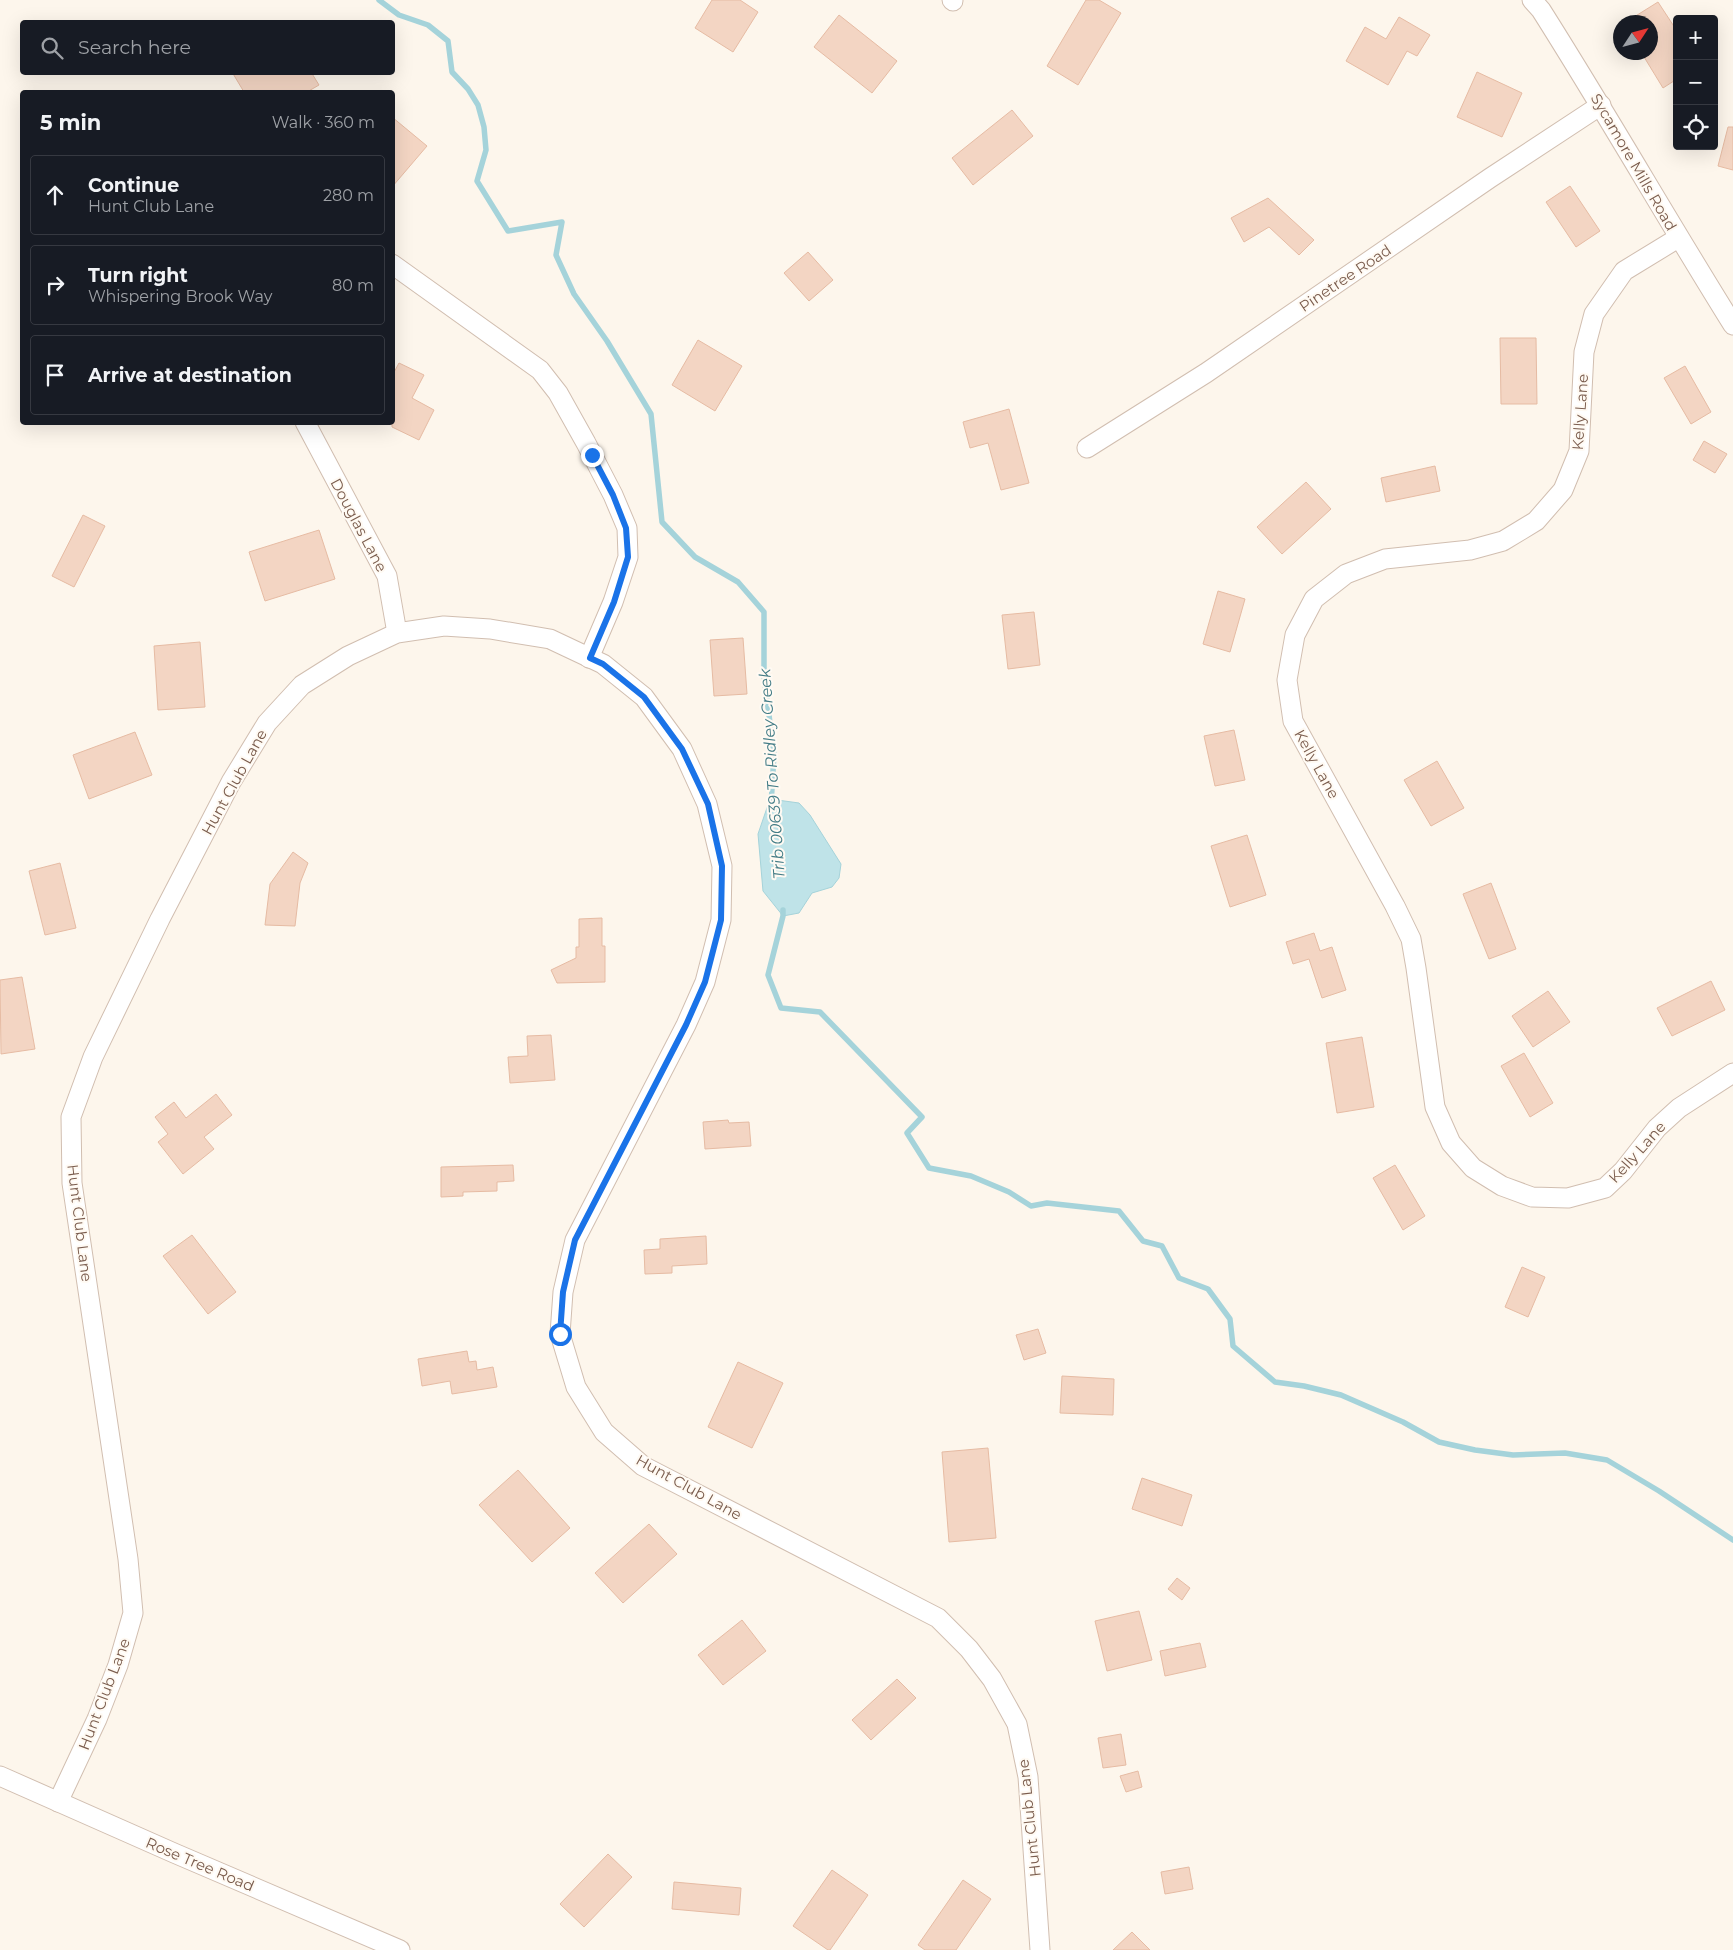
<!DOCTYPE html>
<html lang="en">
<head>
<meta charset="utf-8">
<style>
	body { margin:0; font-family:Montserrat,sans-serif; background:#20242c; color:#f1f3f6 }
	.controls { position:absolute; right:15px; top:15px; display:grid; overflow:hidden; border-radius:5px; box-shadow:0 5px 20px #0002 }
	.controls button { width:45px; height:45px; display:grid; place-items:center; padding:0; border:0; border-bottom:1px solid #363941; background:#171b24; color:#f1f3f6; font:25px sans-serif }
	.compass { position:absolute; left:1613px; top:15px; width:45px; height:45px; border-radius:50%; background:#171b24; box-shadow:0 5px 20px #0002; rotate:54deg }
	.stop { position:absolute; width:15px; height:15px; margin:-11px; border:4px solid #1a73e8; border-radius:50%; background:#fff }
	.stop.end { background:#1a73e8; border-color:#fff; box-shadow:0 1px 5px #0008 }
	.list { margin:0; padding:0; list-style:none }
	h2 { display:flex; justify-content:space-between; align-items:center; height:65px; margin:0; padding:0 20px; font-size:21px }
	h2 small { font-size:16px; font-weight:400; color:#9ea1a6 }
	.list li { display:grid; grid-template-columns:32px 1fr auto; gap:15px; align-items:center; box-sizing:border-box; height:80px; margin:0 10px 10px; padding:0 10px; border:1px solid #363941; border-radius:5px }
	.list b { display:block; font-size:19px; white-space:nowrap }
	.list p { margin:0; font-size:16px; white-space:nowrap; color:#9ea1a6 }
	.list em { font-size:16px; font-style:normal; color:#9ea1a6 }
	.icon { flex:none; width:28px; height:28px; fill:none; stroke:currentColor; stroke-width:2; stroke-linecap:round; stroke-linejoin:round }
	.map { position:relative; flex:none; width:1733px; height:1950px; overflow:hidden }
	.search { position:absolute; background:#171b24; box-shadow:0 5px 20px #0002; left:20px; top:20px; width:375px; height:55px; display:flex; align-items:center; gap:12px; box-sizing:border-box; padding:0 18px; border-radius:5px; color:#9ea1a6; font-size:19px }
	.panel { position:absolute; background:#171b24; box-shadow:0 5px 20px #0002; left:20px; top:90px; width:375px; height:335px; border-radius:5px }
	.map>svg:first-child { display:block }
	.water { fill:#bfe3e8; stroke:#a5d3da }
	.lines { fill:none; stroke-linecap:round; stroke-linejoin:round }
	.stream { stroke:#a5d3da; stroke-width:5.5 }
	.building { fill:#f3d5c3; stroke:#e6bba3 }
	.minor-casing { stroke:#d1beb0; stroke-width:21 }
	.minor { stroke:#fff; stroke-width:19 }
	.route { stroke:#1a73e8; stroke-width:6 }
	.labels { text-anchor:middle; dominant-baseline:central; stroke-width:4; stroke-linejoin:round; paint-order:stroke }
	.street-label { font-size:15px; fill:#7a5c4d; stroke:#fffaf3 }
	.water-label { font-size:16px; font-style:italic; fill:#437c86; stroke:#fffaf3 }
</style>
</head>
<body>
<div class="map">
<svg width="1733" height="1950" viewBox="0 0 1733 1950">
	<rect width="100%" height="100%" fill="#fdf6ec"/>
	<!-- water -->
	<path class="water" d="M770,799L799,803L810,815L841,864L839,878L832,887L812,893L799,913L783,916L763,891L758,834Z"/>
	<g class="lines">
		<!-- stream -->
		<g class="stream">
			<path d="M379,0L399,15L428,25L448,41L452,72L468,89L478,105L484,127L486,150L477,181L508,231L562,222L556,255L574,294L607,341L651,414L662,522L695,557L738,582L764,612V676L774,754L771,806"/>
			<path d="M783,910V916L768,975L781,1008L820,1012L922,1117L907,1133L929,1168L971,1176L1009,1192L1031,1206L1047,1203L1119,1211L1143,1241L1162,1246L1179,1278L1208,1289L1230,1319L1233,1346L1275,1382L1304,1386L1341,1395L1403,1422L1439,1442L1475,1450L1513,1455L1565,1453L1607,1460L1659,1491L1733,1540"/>
		</g>
	</g>
	<!-- building -->
	<g class="building">
		<path d="M712,0H740L758,12L733,52L695,28Z"/>
		<path d="M1086,0H1099L1121,13L1078,85L1047,66Z"/>
		<path d="M1658,2L1677,31V79L1663,88L1641,52H1650V22H1626Z"/>
		<path d="M839,15L897,61L872,93L814,47Z"/>
		<path d="M1399,17L1430,35L1417,56L1407,51L1388,85L1346,61L1365,27L1386,39Z"/>
		<path d="M232,72H311L319,85L307,92H244Z"/>
		<path d="M1477,72L1522,93L1502,137L1457,117Z"/>
		<path d="M1012,110L1033,136L973,185L952,158Z"/>
		<path d="M392,117L427,146L392,187Z"/>
		<path d="M1728,127H1733V170L1718,166Z"/>
		<path d="M1570,186L1600,231L1576,247L1546,202Z"/>
		<path d="M1268,198L1314,240L1299,255L1269,227L1244,242L1231,218Z"/>
		<path d="M808,252L833,280L809,301L784,273Z"/>
		<path d="M1500,338H1536L1537,404H1501Z"/>
		<path d="M698,340L742,366L715,411L672,385Z"/>
		<path d="M399,363L424,375L412,398L434,410L419,440L392,427V376Z"/>
		<path d="M1685,366L1711,412L1691,424L1664,378Z"/>
		<path d="M1009,409L1029,483L1001,490L988,443L970,448L963,422Z"/>
		<path d="M1704,441L1727,454L1715,473L1693,460Z"/>
		<path d="M1435,466L1440,491L1386,502L1381,478Z"/>
		<path d="M1306,482L1331,509L1282,554L1257,527Z"/>
		<path d="M83,515L105,526L74,587L52,576Z"/>
		<path d="M319,530L335,579L265,601L249,552Z"/>
		<path d="M1218,591L1245,599L1230,652L1203,644Z"/>
		<path d="M1034,612L1040,665L1008,669L1002,615Z"/>
		<path d="M743,638L747,694L714,696L710,640Z"/>
		<path d="M200,642L205,707L158,710L154,646Z"/>
		<path d="M1234,730L1245,780L1215,786L1204,736Z"/>
		<path d="M135,732L152,775L89,799L73,755Z"/>
		<path d="M1437,761L1464,808L1431,826L1404,780Z"/>
		<path d="M1247,835L1266,895L1230,907L1211,846Z"/>
		<path d="M293,852L308,863L300,883L295,926L265,925L270,884Z"/>
		<path d="M60,863L76,928L45,935L29,871Z"/>
		<path d="M1491,883L1516,949L1489,959L1463,894Z"/>
		<path d="M602,918V946H605V982L557,983L551,970L576,958V947H579V919Z"/>
		<path d="M1314,933L1320,951L1332,947L1346,990L1322,998L1309,959L1293,964L1286,942Z"/>
		<path d="M22,977L35,1049L1,1054L0,980Z"/>
		<path d="M1711,981L1725,1010L1672,1036L1657,1008Z"/>
		<path d="M1548,991L1570,1022L1533,1047L1512,1016Z"/>
		<path d="M551,1035L555,1080L510,1083L508,1057L528,1056L527,1036Z"/>
		<path d="M1362,1037L1374,1107L1337,1113L1326,1043Z"/>
		<path d="M1524,1053L1553,1103L1530,1117L1501,1066Z"/>
		<path d="M216,1094L232,1115L204,1137L214,1149L183,1174L158,1142L168,1134L155,1117L174,1102L186,1118Z"/>
		<path d="M728,1120L729,1123L749,1122L751,1146L705,1149L703,1122Z"/>
		<path d="M513,1165L514,1181L497,1182V1191L463,1192V1196L441,1197V1167Z"/>
		<path d="M1395,1165L1425,1216L1403,1230L1373,1178Z"/>
		<path d="M192,1235L236,1292L208,1314L163,1256Z"/>
		<path d="M706,1236L707,1264L672,1266V1273L645,1274L644,1250L660,1249V1239Z"/>
		<path d="M1522,1267L1545,1277L1528,1317L1505,1307Z"/>
		<path d="M1038,1329L1046,1353L1024,1360L1016,1335Z"/>
		<path d="M467,1351L469,1362L476,1361L477,1370L493,1367L497,1387L452,1394L450,1381L422,1386L418,1359Z"/>
		<path d="M738,1362L783,1383L752,1448L708,1427Z"/>
		<path d="M1062,1376L1114,1379L1113,1415L1060,1413Z"/>
		<path d="M988,1448L996,1538L949,1542L942,1452Z"/>
		<path d="M518,1470L570,1528L532,1562L479,1505Z"/>
		<path d="M1142,1478L1192,1495L1182,1526L1132,1509Z"/>
		<path d="M649,1524L677,1554L623,1603L595,1573Z"/>
		<path d="M1177,1578L1190,1588L1182,1600L1168,1589Z"/>
		<path d="M1139,1611L1152,1660L1107,1671L1095,1621Z"/>
		<path d="M742,1620L766,1651L723,1685L698,1655Z"/>
		<path d="M1200,1643L1206,1667L1165,1676L1160,1651Z"/>
		<path d="M897,1679L916,1698L871,1740L852,1720Z"/>
		<path d="M1121,1734L1126,1765L1103,1768L1098,1738Z"/>
		<path d="M1138,1771L1142,1787L1126,1792L1120,1776Z"/>
		<path d="M608,1854L632,1877L584,1927L560,1904Z"/>
		<path d="M1189,1867L1193,1889L1165,1894L1161,1872Z"/>
		<path d="M832,1870L868,1895L830,1950H828L793,1926Z"/>
		<path d="M963,1880L991,1899L956,1950H925L918,1945Z"/>
		<path d="M674,1882L741,1888L739,1915L672,1909Z"/>
		<path d="M1132,1932L1150,1950H1113Z"/>
	</g>
	<g class="lines">
		<defs>
			<g id="minor">
				<path d="M952,0L953,1"/>
				<path d="M1532,0L1541,10C1607,114 1668,221 1733,325"/>
				<path d="M1678,238L1624,271L1594,314L1584,352L1579,451L1563,490L1536,521L1503,541L1470,550L1385,559L1346,574L1314,599L1295,635L1287,680L1293,721L1395,906L1411,939L1416,968L1435,1107L1451,1143L1473,1168L1502,1186L1532,1197L1568,1198L1605,1188L1623,1171L1657,1128L1679,1108L1733,1073"/>
				<path d="M392,264L540,370L558,393L586,443L613,495L627,528L628,557L613,602L589,658"/>
				<path d="M305,422L387,576L397,633"/>
				<path d="M1087,448L1206,373L1490,178L1601,105"/>
				<path d="M0,1776L174,1853L400,1950"/>
				<path d="M58,1802L97,1719L118,1665L133,1613L128,1559L72,1183L71,1117L93,1057L160,919L231,782L267,723L302,685L348,656L397,633L444,626L490,629L550,639L603,664L644,697L682,749L707,804L722,866L721,920L705,982L686,1025L575,1240L563,1292L560,1334L576,1387L604,1432L643,1466L938,1618L969,1649L992,1679L1017,1724L1028,1777L1040,1950"/>
			</g>
		</defs>
		<!-- minor casing -->
		<use href="#minor" class="minor-casing"/>
		<!-- minor -->
		<use href="#minor" class="minor"/>
	</g>
	<g class="lines">
		<!-- route -->
		<path class="route" d="M560,1334L563,1292L575,1240L686,1025L705,982L721,920L722,866L708,804L682,749L644,697L603,664L590,658L614,602L628,557L626,528L613,495L592,455"/>
	</g>
	<g class="labels">
		<!-- street labels -->
		<g class="street-label">
			<text transform="translate(1634 162) rotate(60)">Sycamore Mills Road</text>
			<text transform="translate(1345 278) rotate(-34)">Pinetree Road</text>
			<text transform="translate(1580 412) rotate(-86)">Kelly Lane</text>
			<text transform="translate(359 525) rotate(62)">Douglas Lane</text>
			<text transform="translate(1317 764) rotate(61)">Kelly Lane</text>
			<text transform="translate(234 782) rotate(-61)">Hunt Club Lane</text>
			<text transform="translate(1637 1152) rotate(-48)">Kelly Lane</text>
			<text transform="translate(80 1223) rotate(83)">Hunt Club Lane</text>
			<text transform="translate(689 1487) rotate(29)">Hunt Club Lane</text>
			<text transform="translate(104 1694) rotate(-69)">Hunt Club Lane</text>
			<text transform="translate(1029 1818) rotate(-96)">Hunt Club Lane</text>
			<text transform="translate(200 1864) rotate(23)">Rose Tree Road</text>
		</g>
		<!-- water labels -->
		<g class="water-label">
			<text transform="translate(772 774) rotate(-94)">Trib 00639 To Ridley Creek</text>
		</g>
	</g>
</svg>
<div class="controls">
<button>+</button>
<button>−</button>
<button><svg class="icon" aria-label="locate" viewBox="0 0 24 24"><circle cx="12" cy="12" r="6"/><path d="M12 2v4M12 18v4M2 12h4M18 12h4"/></svg></button>
</div>
<svg class="compass" viewBox="-18 -18 36 36"><path d="M0-13l5 13h-10z" fill="#e53935"/><path d="M0 13l5-13h-10z" fill="#9ea1a6"/></svg>
<div class="stop" style="left:560px;top:1334px"></div>
<div class="stop end" style="left:592px;top:455px"></div>
<div class="search"><svg class="icon" aria-label="search" viewBox="0 0 24 24"><circle cx="10" cy="10" r="6"/><path d="M15 15l6 6"/></svg>Search here</div>
<section class="panel">
<h2>5 min<small>Walk · 360 m</small></h2>
<ul class="list">
<li><svg class="icon" aria-label="ahead" viewBox="0 0 24 24"><path d="M12 20V5M6 11l6-6 6 6"/></svg><div><b>Continue</b><p>Hunt Club Lane</p></div><em>280 m</em></li>
<li><svg class="icon" aria-label="right" viewBox="0 0 24 24"><path d="M7 20v-9h11M14 6l5 5-5 5"/></svg><div><b>Turn right</b><p>Whispering Brook Way</p></div><em>80 m</em></li>
<li><svg class="icon" aria-label="arrive" viewBox="0 0 24 24"><path d="M6 21V4h12l-3 4 3 4H6"/></svg><div><b>Arrive at destination</b></div></li>
</ul>
</section>
</div>
</body>
</html>
